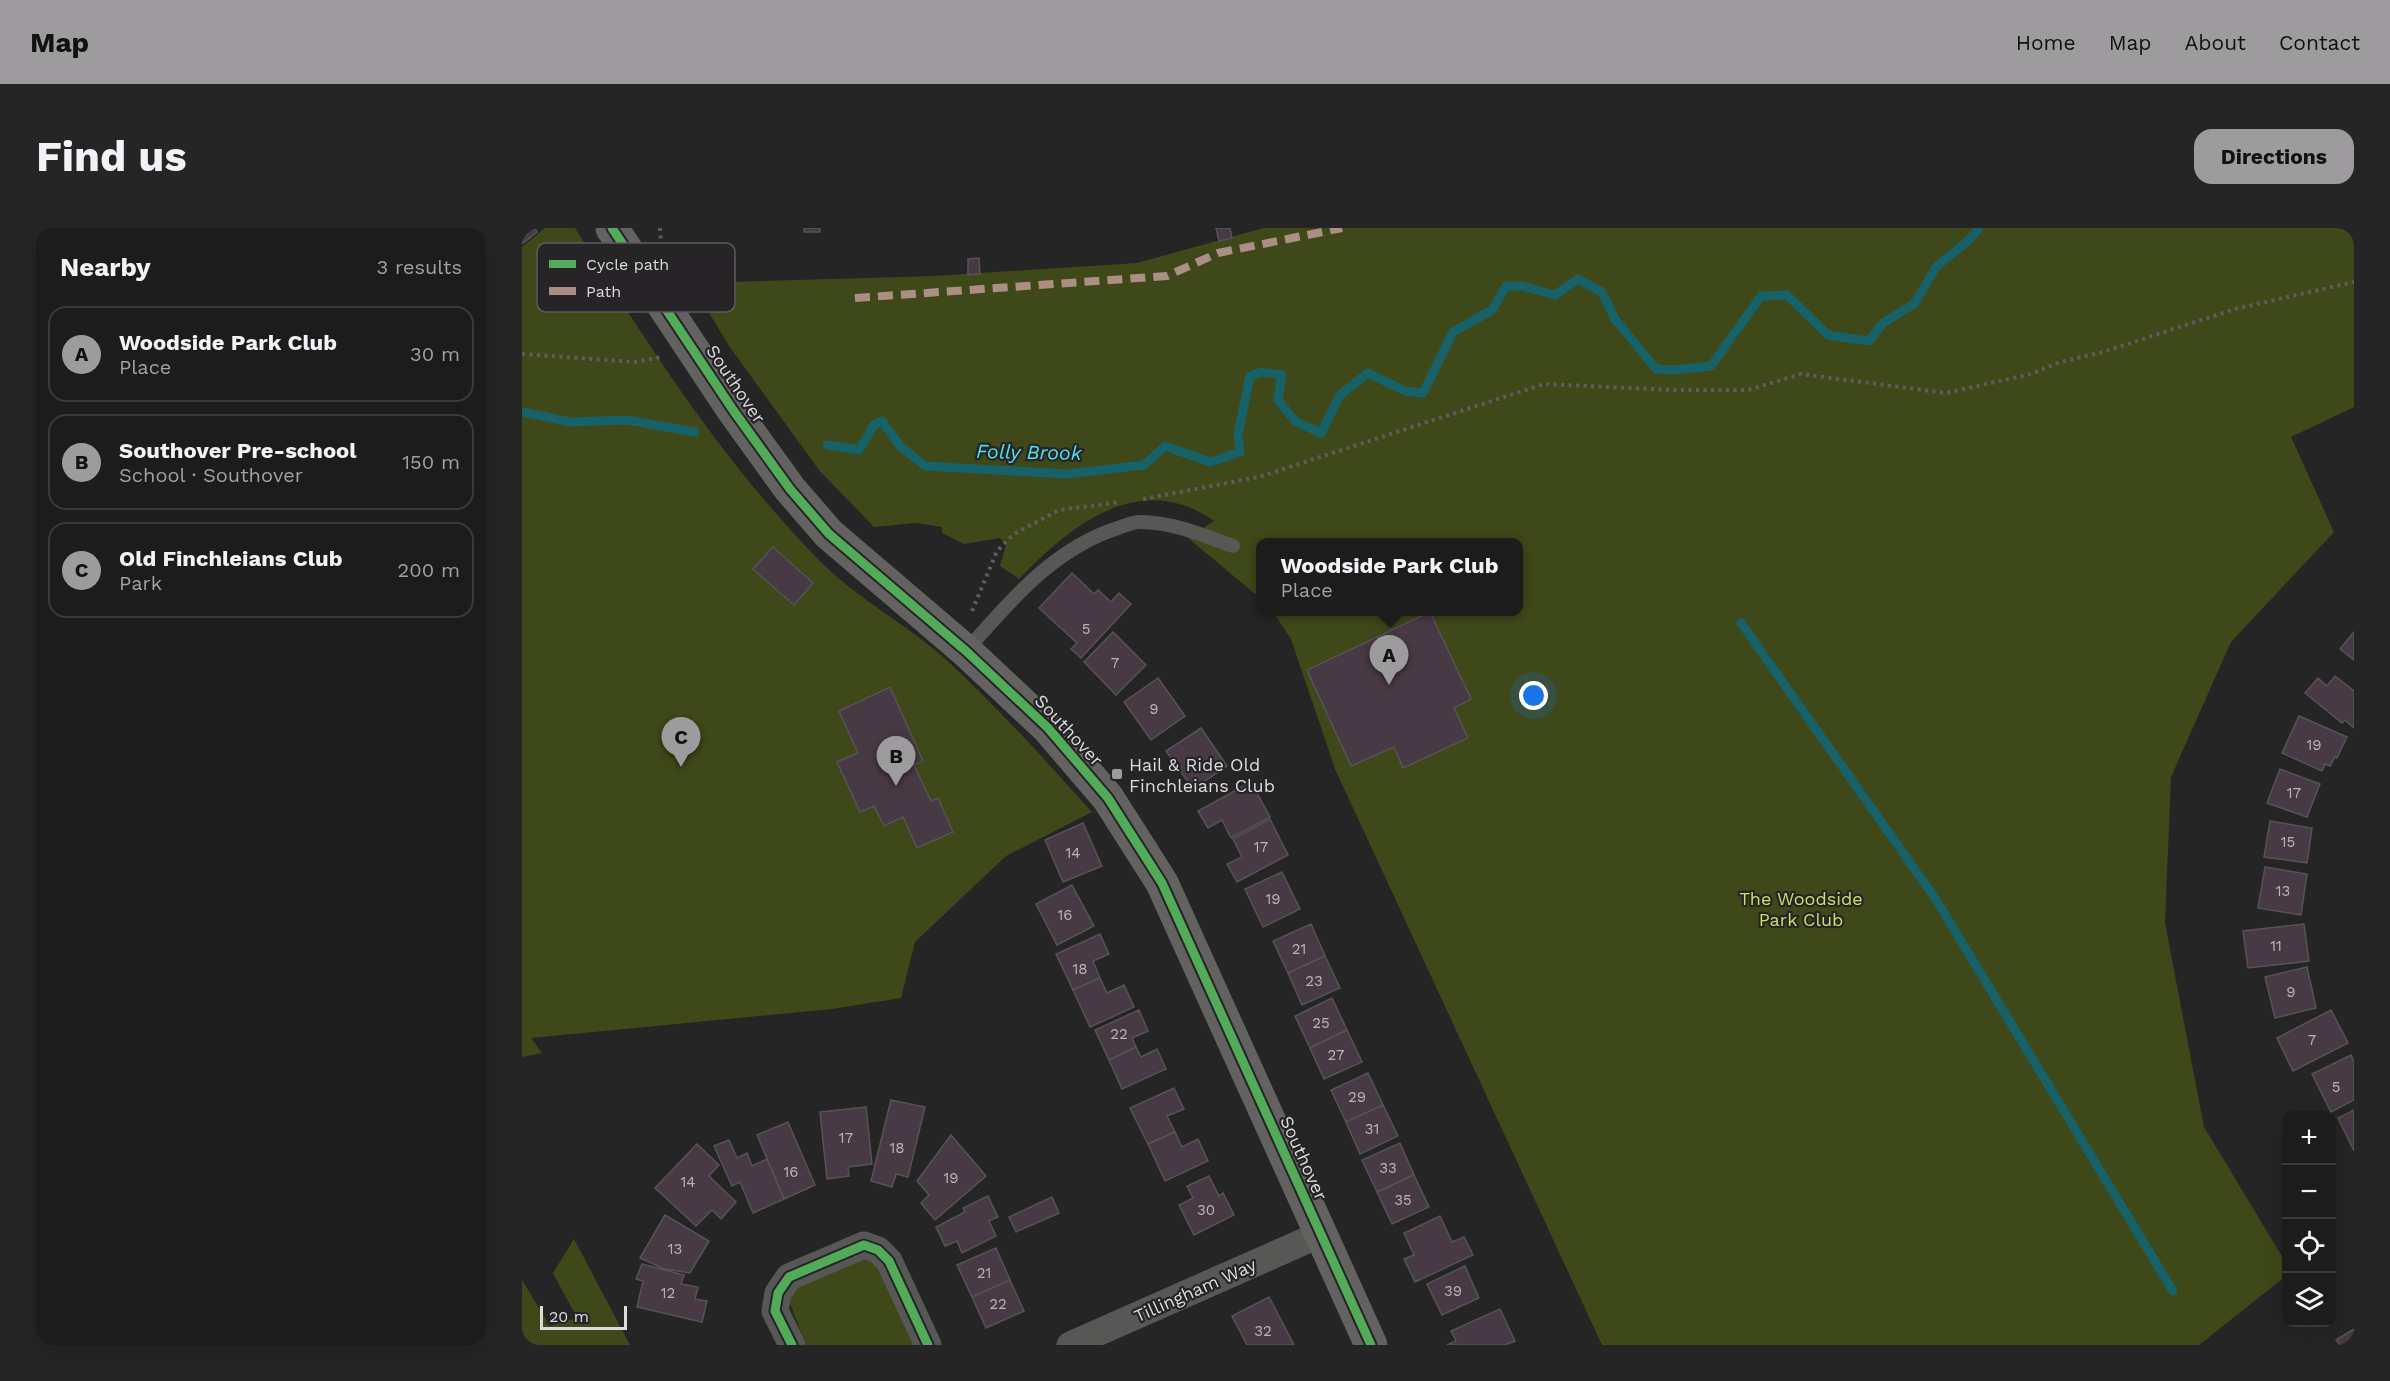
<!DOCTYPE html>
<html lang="en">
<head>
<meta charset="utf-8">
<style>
	body { margin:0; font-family:"Work Sans",sans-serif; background:#252525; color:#f1f3f6 }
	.controls { position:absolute; right:18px; bottom:18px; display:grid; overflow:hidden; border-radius:12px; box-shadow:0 6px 24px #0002 }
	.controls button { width:54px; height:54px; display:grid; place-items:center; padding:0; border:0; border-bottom:2px solid #3a3a3b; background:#1c1c1c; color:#f1f3f6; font:30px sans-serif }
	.scale { position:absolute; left:18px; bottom:15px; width:87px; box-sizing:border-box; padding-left:6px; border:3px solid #dddbdd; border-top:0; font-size:16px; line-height:21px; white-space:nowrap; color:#dddbdd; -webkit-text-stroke:4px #262426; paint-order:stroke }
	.you { position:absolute; left:1012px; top:468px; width:21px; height:21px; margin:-15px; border:4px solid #fff; border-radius:50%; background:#1a73e8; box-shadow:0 0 0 9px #1a73e833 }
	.badge { display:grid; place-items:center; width:39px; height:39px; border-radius:50%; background:#9d9b9d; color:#111; font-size:20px; font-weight:700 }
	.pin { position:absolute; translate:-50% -50px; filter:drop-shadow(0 2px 3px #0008) }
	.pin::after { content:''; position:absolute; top:32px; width:21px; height:18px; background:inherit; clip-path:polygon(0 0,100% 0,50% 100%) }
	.popup { position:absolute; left:734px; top:310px; width:267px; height:78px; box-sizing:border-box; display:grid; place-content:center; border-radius:12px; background:#1c1c1c; filter:drop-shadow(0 2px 4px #0005); font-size:20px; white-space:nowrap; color:#a0a1a3 }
	.popup b { font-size:22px; color:#f1f3f6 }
	.popup::after { content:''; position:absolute; left:50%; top:100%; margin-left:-12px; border:12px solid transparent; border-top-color:#1c1c1c }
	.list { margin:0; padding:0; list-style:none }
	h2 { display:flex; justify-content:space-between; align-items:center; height:78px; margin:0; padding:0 24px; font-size:26px }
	h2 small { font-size:20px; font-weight:400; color:#a0a1a3 }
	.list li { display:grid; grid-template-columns:39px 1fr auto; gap:18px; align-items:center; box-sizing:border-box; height:96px; margin:0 12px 12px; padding:0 12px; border:2px solid #3a3a3b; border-radius:18px }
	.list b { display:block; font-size:22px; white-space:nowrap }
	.list p { margin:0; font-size:20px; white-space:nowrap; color:#a0a1a3 }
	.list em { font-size:20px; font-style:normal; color:#a0a1a3 }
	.icon { flex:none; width:33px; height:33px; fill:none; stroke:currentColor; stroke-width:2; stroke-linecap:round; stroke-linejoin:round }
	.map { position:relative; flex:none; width:1832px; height:1117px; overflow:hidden; border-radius:18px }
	header { display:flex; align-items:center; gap:36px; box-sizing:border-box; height:84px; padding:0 30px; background:#9d9b9d; color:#111 }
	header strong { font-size:28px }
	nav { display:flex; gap:33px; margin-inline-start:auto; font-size:21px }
	.intro { display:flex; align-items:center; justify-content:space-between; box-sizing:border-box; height:144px; padding:0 36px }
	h1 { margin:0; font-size:42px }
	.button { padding:15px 27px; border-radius:18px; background:#9d9b9d; color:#111; font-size:21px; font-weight:700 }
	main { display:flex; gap:36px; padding:0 36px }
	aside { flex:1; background:#1c1c1c; border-radius:18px; box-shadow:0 6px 24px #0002 }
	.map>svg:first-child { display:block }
	.green { fill:#3f4819 }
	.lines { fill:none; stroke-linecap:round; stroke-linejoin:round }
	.stream { stroke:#166268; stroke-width:9 }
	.building { fill:#483a44; stroke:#555455; stroke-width:1.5 }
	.path { stroke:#5d5d5d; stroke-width:4; stroke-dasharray:3 4.5; stroke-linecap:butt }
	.lane { stroke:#575756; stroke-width:14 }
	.street { stroke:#575756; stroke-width:27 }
	.secondary { stroke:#636261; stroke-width:33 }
	.quiet { stroke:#ac8f84; stroke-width:8; stroke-dasharray:15 8; stroke-linecap:butt }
	.cycleway-casing { stroke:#262426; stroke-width:13 }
	.cycleway { stroke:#51ab58; stroke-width:9 }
	.poi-dot { fill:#9d9b9d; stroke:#262426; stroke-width:2 }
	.labels { text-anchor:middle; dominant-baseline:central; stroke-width:4.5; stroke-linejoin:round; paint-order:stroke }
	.number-label { font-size:15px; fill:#b8b3b7 }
	.street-label { font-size:18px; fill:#dddbdd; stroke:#262426 }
	.poi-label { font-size:18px; fill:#dddbdd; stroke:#262426; text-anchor:start }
	.park-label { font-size:18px; fill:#c7e163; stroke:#262426 }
	.water-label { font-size:20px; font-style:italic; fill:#4de2f0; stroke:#262426 }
	.key { fill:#262426; stroke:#5d5b5d; stroke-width:1.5 }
	.key-label { font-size:16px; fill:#dddbdd }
</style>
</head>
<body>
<header>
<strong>Map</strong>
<nav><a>Home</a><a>Map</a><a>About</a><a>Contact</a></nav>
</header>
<div class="intro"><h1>Find us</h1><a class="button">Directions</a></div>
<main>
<aside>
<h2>Nearby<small>3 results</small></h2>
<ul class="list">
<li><span class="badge">A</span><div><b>Woodside Park Club</b><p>Place</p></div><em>30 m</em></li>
<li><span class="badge">B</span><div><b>Southover Pre-school</b><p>School · Southover</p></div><em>150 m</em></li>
<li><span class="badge">C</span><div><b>Old Finchleians Club</b><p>Park</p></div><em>200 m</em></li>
</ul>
</aside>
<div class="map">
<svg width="1832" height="1117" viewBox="0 0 1832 1117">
	<rect width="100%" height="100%" fill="#252525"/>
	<!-- green -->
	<g class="green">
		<path d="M23,0H53C125,116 198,230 294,329C330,367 379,393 419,427C473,476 521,530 570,584L484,628L393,714L379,770L310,781L9,810L20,825L0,829V19Z"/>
		<path d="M742,0H1832V179L1769,209L1812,304L1709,414L1649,549L1643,695L1682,899L1764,1035V1048L1677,1117H1080L813,541L769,411L751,384H996V314H738V370L666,310L692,293C618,241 549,297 497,351L478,338L484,317L478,310L442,316L420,305V299L393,295L352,299L297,242L207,118L169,55L412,48L615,35Z"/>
		<path d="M52,1011L108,1117H0V1052L28,1098L55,1090L31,1045Z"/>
		<path d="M344,1028L358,1040L393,1117H284L267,1073L274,1055Z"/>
	</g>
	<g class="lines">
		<!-- stream -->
		<g class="stream">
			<path d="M0,184L49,194L105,192L173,204"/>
			<path d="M305,217L337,222L352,197L360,193L378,218L403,238L545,246L622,237L643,218L688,234L718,224L716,206L728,148L740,144L760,147L756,172L774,194L799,205L818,167L846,145L883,163L901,165L931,104L970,82L984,58H1000L1033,67L1056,51L1080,64L1093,91L1134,141L1152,142L1189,138L1239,68L1265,67L1306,107L1347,113L1361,95L1393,75L1414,39L1447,12L1457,0"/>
			<path d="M1219,395L1413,670L1651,1063"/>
		</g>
	</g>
	<!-- building -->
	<g class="building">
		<path d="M0,0H12L15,4L0,16Z"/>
		<rect x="282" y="0" width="16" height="4"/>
		<path d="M694,0H708L710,10L697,13Z"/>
		<path d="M457,30L458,46L446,47V31Z"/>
		<path d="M251,319L291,355L272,377L231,341Z"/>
		<path d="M550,345L572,366L576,362L589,374L597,365L609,376L559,430L549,421L555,415L517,380Z"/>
		<path d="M908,384L949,471L932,480L946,510L881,540L872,519L829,538L785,442Z"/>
		<path d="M591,404L624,437L594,467L562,434Z"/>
		<path d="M1832,404V432L1818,421Z"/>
		<path d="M1813,448L1832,463V500L1823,492L1820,495L1783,465L1796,450L1805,458Z"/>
		<path d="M636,450L663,488L629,512L602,474Z"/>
		<path d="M368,459L401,533L392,537L409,573L416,570L431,604L395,620L381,589L362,598L352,578L338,584L315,534L336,525L317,483Z"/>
		<path d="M1777,488L1825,509L1815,530L1813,529L1808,538L1803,536L1800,543L1760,525Z"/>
		<path d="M679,500L705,538L671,561L644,523Z"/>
		<path d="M1758,541L1798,556L1785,589L1745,575Z"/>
		<path d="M729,554L748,589L709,610L700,592L686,600L676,583Z"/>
		<path d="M748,591L766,627L715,654L705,636L720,629L711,611Z"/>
		<path d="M1748,593L1790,600L1785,635L1742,629Z"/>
		<path d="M561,595L580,638L541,654L523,612Z"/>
		<path d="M1743,639L1785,646L1779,687L1736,680Z"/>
		<path d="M760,644L778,681L741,699L723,661Z"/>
		<path d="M550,657L572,698L535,717L514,676Z"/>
		<path d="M789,696L803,728L766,745L751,713Z"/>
		<path d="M1782,696L1787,733L1726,740L1721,703Z"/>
		<path d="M578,706L587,726L571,733L578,750L551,762L534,726Z"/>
		<path d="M803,728L818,760L780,777L766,745Z"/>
		<path d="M1785,739L1794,780L1753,790L1743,749Z"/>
		<path d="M578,750L585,765L602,757L612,779L568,799L551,762Z"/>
		<path d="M810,770L825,802L788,820L773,788Z"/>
		<path d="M617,782L626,803L610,810L614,819L587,832L573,802Z"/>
		<path d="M1809,782L1826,815L1771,843L1755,810Z"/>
		<path d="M825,802L840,834L802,851L788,820Z"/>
		<path d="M614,819L619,829L635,821L644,841L600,861L587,832Z"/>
		<path d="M1829,827L1832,834V872L1809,884L1790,846Z"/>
		<path d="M846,845L861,877L824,894L809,862Z"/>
		<path d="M652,860L662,881L645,888L653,904L626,916L608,880Z"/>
		<path d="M369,872L403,879L386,949L374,946L370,959L349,953Z"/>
		<path d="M861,877L876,908L838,926L824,894Z"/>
		<path d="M344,879L350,936L326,939L327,948L305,951L298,884Z"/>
		<path d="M1832,882V923L1816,890Z"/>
		<path d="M266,894L293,957L262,971L235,907Z"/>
		<path d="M653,904L660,919L676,911L686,933L643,953L626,916Z"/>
		<path d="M429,907L464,948L413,992L399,975L407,967L395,953Z"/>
		<path d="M207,912L215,930L225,925L230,938L245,931L262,971L231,985L218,954L210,958L192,918Z"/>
		<path d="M878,915L892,947L855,964L840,932Z"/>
		<path d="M175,916L197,937L187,948L214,974L199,991L190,982L174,998L133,960Z"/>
		<path d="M892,947L907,979L870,996L855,964Z"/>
		<path d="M687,948L697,968L701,965L712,987L672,1007L657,977L671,970L665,958Z"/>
		<path d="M466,968L476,989L467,993L474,1008L440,1025L435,1013L423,1018L414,999L443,984L441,980Z"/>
		<path d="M530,969L537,985L494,1004L487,989Z"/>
		<path d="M143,987L187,1013L168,1045L142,1041L118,1030Z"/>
		<path d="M918,988L930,1014L942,1009L951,1027L893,1054L882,1031L892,1027L882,1005Z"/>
		<path d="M474,1020L488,1052L450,1069L435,1037Z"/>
		<path d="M120,1036L162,1047L159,1056L176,1059L173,1071L185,1073L180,1094L115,1079L121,1053L114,1051Z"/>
		<path d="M943,1038L957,1070L920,1087L905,1056Z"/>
		<path d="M488,1052L502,1083L464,1100L450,1069Z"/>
		<path d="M747,1069L772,1117H725L710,1088Z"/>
		<path d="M978,1081L993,1113L983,1117H925L934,1113L929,1103Z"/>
		<path d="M1832,1101V1117H1818L1814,1112Z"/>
	</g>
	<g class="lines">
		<!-- path -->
		<g class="path">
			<path d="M138,0L139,14"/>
			<path d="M0,126L113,134L140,129"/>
			<path d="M621,271L737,249L1022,156L1152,162H1226L1279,146L1424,165L1509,146L1538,134L1581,124L1713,81L1832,54"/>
			<path d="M450,383L475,323L492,306L537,282L599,274"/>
		</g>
		<!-- lane -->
		<path class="lane" d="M444,423C487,374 532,320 596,300C602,298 610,294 618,294C650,294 681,307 711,318"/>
		<!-- street -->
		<g class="street">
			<path d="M270,1117L253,1083L256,1065L267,1049L342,1017L356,1022L367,1033L406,1117"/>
			<path d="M548,1117L799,1006"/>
		</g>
		<!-- secondary -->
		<path class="secondary" d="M90,0L211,182L268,261L307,306L444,423L526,500L586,570L640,655L849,1117"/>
		<!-- quiet -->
		<path class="quiet" d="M333,70L645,48L696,25L820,0"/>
		<defs>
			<g id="cycleway">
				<path d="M90,0L211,182L268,261L307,306L444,423L526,500L586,570L640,655L849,1117"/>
				<path d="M270,1117L253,1083L256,1065L267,1049L342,1017L356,1022L367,1033L406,1117"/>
			</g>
		</defs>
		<!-- cycleway casing -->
		<use href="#cycleway" class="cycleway-casing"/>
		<!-- cycleway -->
		<use href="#cycleway" class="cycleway"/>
	</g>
	<!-- markers -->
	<rect class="poi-dot" x="589" y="540" width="12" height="12" rx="3"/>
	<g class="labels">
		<!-- number labels -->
		<g class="number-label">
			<text x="564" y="401">5</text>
			<text x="593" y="435">7</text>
			<text x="632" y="481">9</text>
			<text x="1792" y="517">19</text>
			<text x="1772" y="565">17</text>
			<text x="1766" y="614">15</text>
			<text x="739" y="619">17</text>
			<text x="551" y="625">14</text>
			<text x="1761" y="663">13</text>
			<text x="751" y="671">19</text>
			<text x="543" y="687">16</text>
			<text x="1754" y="718">11</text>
			<text x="777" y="721">21</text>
			<text x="558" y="741">18</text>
			<text x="792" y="753">23</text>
			<text x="1769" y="764">9</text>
			<text x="799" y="795">25</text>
			<text x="597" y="806">22</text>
			<text x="1790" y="812">7</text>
			<text x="814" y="827">27</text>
			<text x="1814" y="859">5</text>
			<text x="835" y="869">29</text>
			<text x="850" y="901">31</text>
			<text x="324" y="910">17</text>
			<text x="375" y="920">18</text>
			<text x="866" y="940">33</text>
			<text x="269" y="944">16</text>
			<text x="429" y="950">19</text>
			<text x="166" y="954">14</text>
			<text x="881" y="972">35</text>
			<text x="684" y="982">30</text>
			<text x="153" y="1021">13</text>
			<text x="462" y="1045">21</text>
			<text x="931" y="1063">39</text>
			<text x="146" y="1065">12</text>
			<text x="476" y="1076">22</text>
			<text x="741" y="1103">32</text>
		</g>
		<!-- street labels -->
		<g class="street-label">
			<text transform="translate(214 156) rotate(56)">Southover</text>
			<text transform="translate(547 502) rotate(47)">Southover</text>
			<text transform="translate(782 930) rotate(66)">Southover</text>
			<text transform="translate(673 1062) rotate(-24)">Tillingham Way</text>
		</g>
		<!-- poi labels -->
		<g class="poi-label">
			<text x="607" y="536">Hail &amp; Ride Old<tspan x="607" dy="21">Finchleians Club</tspan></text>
		</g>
		<!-- park labels -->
		<g class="park-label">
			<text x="1279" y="670">The Woodside<tspan x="1279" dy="21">Park Club</tspan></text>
		</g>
		<!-- water labels -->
		<g class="water-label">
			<text transform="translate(507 224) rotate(1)">Folly Brook</text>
		</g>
	</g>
	<!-- legend -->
	<rect x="15" y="15" width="198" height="69" rx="9" class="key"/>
	<rect x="27" y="32" width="27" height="8" fill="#51ab58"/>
	<rect x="27" y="59" width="27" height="8" fill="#ac8f84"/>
	<g class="key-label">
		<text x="64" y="42">Cycle path</text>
		<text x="64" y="69">Path</text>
	</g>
</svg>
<div class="controls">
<button>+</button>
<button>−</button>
<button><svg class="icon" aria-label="locate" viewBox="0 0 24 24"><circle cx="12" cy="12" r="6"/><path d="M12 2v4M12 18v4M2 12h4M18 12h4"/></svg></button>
<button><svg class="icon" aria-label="layers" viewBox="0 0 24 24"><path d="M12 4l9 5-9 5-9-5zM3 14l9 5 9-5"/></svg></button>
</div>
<div class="scale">20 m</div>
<div class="you"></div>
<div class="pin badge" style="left:867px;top:457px">A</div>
<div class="popup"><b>Woodside Park Club</b>Place</div>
<div class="pin badge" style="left:374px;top:558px">B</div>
<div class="pin badge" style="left:159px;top:539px">C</div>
</div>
</main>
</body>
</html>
